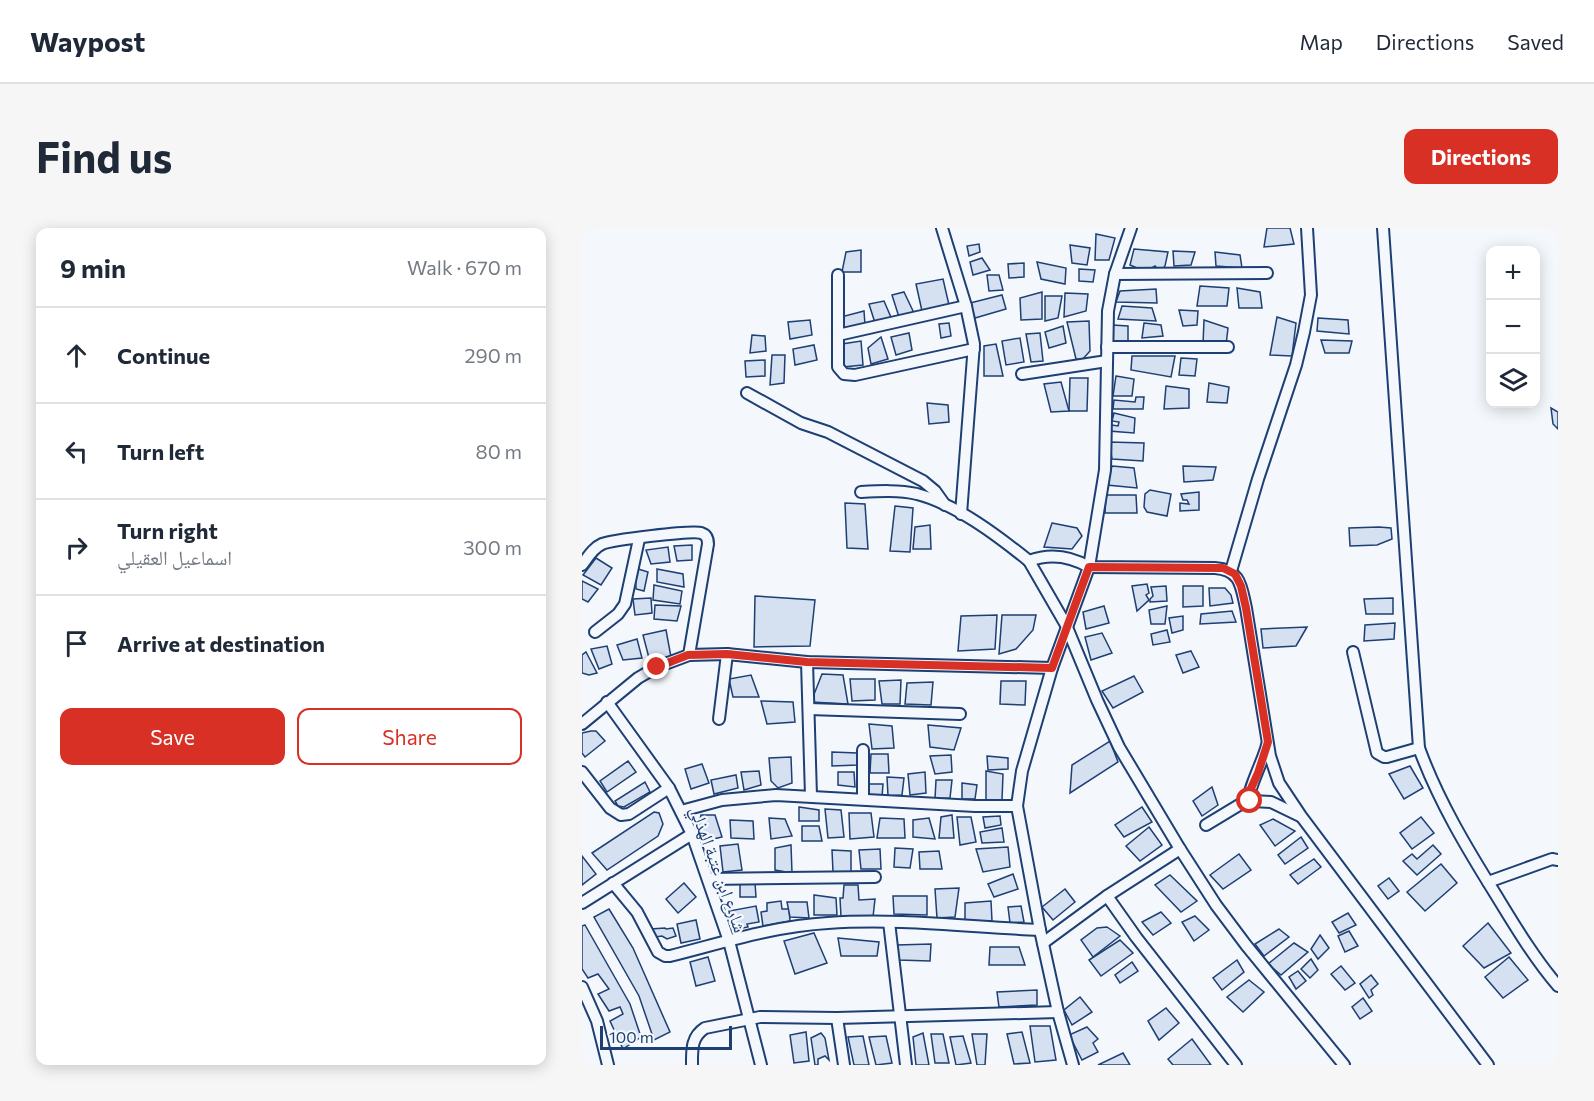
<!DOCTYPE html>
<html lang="en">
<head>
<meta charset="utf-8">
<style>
	body { margin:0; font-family:Commissioner,"Noto Naskh Arabic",sans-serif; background:#f6f6f7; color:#1f2937 }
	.controls { position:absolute; right:18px; top:18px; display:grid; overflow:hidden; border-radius:12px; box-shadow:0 3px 15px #0003 }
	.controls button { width:54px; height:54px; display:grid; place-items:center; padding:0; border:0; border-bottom:2px solid #e0e1e3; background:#fff; color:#1f2937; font:30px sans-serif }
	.scale { position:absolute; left:18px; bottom:15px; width:132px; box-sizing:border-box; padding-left:6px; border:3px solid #1d3f73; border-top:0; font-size:16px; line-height:21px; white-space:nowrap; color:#1d3f73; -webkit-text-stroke:4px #f4f7fb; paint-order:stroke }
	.stop { position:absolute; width:18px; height:18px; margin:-14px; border:4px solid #d93025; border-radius:50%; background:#fff }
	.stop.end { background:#d93025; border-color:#fff; box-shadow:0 2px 6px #0008 }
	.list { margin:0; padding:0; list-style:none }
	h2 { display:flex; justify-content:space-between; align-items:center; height:78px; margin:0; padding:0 24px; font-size:26px }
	h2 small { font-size:20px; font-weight:400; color:#747a83 }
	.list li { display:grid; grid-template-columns:39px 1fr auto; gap:18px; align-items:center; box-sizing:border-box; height:96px; padding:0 24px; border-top:2px solid #e0e1e3 }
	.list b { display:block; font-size:22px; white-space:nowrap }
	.list p { margin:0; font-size:20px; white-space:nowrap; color:#747a83 }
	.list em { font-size:20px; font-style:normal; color:#747a83 }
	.actions { display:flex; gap:12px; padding:18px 24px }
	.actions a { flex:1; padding:14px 0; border:2px solid #d93025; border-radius:12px; text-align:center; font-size:21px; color:#d93025 }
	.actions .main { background:#d93025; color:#fff }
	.icon { flex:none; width:33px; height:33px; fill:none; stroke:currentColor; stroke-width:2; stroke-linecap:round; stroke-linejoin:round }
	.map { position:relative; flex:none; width:976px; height:837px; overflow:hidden; border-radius:12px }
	header { display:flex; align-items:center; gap:36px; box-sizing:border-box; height:84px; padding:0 30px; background:#fff; border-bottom:2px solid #e0e1e3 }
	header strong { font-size:28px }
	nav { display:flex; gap:33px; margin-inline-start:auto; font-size:21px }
	.intro { display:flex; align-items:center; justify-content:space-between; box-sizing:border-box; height:144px; padding:0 36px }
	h1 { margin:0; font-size:42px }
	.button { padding:15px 27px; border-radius:12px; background:#d93025; color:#fff; font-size:21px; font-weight:700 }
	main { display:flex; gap:36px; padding:0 36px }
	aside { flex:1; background:#fff; border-radius:12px; box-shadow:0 3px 15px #0003 }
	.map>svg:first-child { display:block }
	.building { fill:#d5e0f0; stroke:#1d3f73; stroke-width:1.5 }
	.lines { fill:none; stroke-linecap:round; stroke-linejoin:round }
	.minor-casing { stroke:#1d3f73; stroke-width:14 }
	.minor { stroke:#f4f7fb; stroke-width:10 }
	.route { stroke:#d93025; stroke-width:8 }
	.labels { text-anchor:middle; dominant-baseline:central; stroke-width:4.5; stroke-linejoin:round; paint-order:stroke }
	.street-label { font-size:18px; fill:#1d3f73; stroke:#f4f7fb }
</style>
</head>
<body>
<header>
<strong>Waypost</strong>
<nav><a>Map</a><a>Directions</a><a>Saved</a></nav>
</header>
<div class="intro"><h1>Find us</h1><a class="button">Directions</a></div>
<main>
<aside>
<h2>9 min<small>Walk · 670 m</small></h2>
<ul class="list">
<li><svg class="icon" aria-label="ahead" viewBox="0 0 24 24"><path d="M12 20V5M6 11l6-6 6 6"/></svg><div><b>Continue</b></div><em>290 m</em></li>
<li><svg class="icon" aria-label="left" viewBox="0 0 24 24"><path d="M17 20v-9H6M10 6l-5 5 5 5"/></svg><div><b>Turn left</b></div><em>80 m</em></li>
<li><svg class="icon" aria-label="right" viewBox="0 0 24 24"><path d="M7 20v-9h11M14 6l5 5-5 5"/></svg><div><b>Turn right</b><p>اسماعيل العقيلي</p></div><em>300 m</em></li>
<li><svg class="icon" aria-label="arrive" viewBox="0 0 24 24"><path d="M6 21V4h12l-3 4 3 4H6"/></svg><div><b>Arrive at destination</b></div></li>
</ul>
<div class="actions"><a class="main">Save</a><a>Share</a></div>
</aside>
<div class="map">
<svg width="976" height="837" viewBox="0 0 976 837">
	<rect width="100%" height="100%" fill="#f4f7fb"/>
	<!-- building -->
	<g class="building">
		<path d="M685,0H708L712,16L682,19Z"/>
		<path d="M514,6L533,10L527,32H513Z"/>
		<path d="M397,16L398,24L387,28L385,18Z"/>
		<path d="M488,17L508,20L505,37L490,35Z"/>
		<path d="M552,21L586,24L583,38L578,43L573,38L568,41L555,40L548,37Z"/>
		<path d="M279,22V44H260L264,24Z"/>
		<path d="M591,23L613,24L609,37L592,38Z"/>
		<path d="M633,24L658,27L660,40L634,38Z"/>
		<path d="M400,30L408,42L391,47L388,34Z"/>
		<path d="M455,34L484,40L483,56L459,51Z"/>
		<path d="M442,35V49L427,50L426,36Z"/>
		<path d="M497,41L513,42L511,54L497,53Z"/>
		<path d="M405,47H417L421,62L407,63Z"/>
		<path d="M361,51L367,77L340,83L334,56Z"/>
		<path d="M618,58L647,60L645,78H615Z"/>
		<path d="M655,60L678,64L680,80H657Z"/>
		<path d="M574,61L575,75L534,74L538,63Z"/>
		<path d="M322,64L332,85L317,89L310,67Z"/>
		<path d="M460,64V91L439,92L438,70Z"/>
		<path d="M483,65L506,66L504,83L482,89Z"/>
		<path d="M420,67L424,81L393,90L388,75Z"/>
		<path d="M463,68H480L476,90L463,93Z"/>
		<path d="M302,73L311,94L294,98L287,76Z"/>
		<path d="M540,78L570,80L574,93L536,91Z"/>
		<path d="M597,82L616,83L615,97L601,98Z"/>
		<path d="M282,83L283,97L263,103L259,89Z"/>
		<path d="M695,89L714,95L710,128L688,127Z"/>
		<path d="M736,90L766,92L767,106L735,103Z"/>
		<path d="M228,92L230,107L208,111L206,94Z"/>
		<path d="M622,92L646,100L644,117L621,116Z"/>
		<path d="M507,93L508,123L500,132L494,131L485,94Z"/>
		<path d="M367,95L369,108L359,110L357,96Z"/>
		<path d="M562,95L579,97L581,108L560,110Z"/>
		<path d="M530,97L546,98V115H529Z"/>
		<path d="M481,98L484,115L467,120L463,104Z"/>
		<path d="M327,105L330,122L314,127L309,109Z"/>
		<path d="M458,105L461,133L449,134L444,106Z"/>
		<path d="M170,107L183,108L184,123L168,125Z"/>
		<path d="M299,109L306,131L289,136L286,120Z"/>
		<path d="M438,110L442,134L424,137L420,113Z"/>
		<path d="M739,112L770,113L767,125H743Z"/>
		<path d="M279,113L281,137L261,139L260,116Z"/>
		<path d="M414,116L421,148H402V118Z"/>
		<path d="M232,117L235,132L213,137L211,121Z"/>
		<path d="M190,127H203L202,155L188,157Z"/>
		<path d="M550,128H593L589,149L549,142Z"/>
		<path d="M599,130L615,131L613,148L597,147Z"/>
		<path d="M183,132V148L164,149L163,133Z"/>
		<path d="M534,148L552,151L550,168H531Z"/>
		<path d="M488,150H506L505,183H487Z"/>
		<path d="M479,154L487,183L469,184L462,156Z"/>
		<path d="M627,155L647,159L645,175L625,174Z"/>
		<path d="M584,158L607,161V180L582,181Z"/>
		<path d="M554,169H562L561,181H531L532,172L553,174Z"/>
		<path d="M345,175L366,177L367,194L347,196Z"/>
		<path d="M969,180L976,184V201L971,196Z"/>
		<path d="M532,185L553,190L552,205L527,203L530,197L536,198L537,194L530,193Z"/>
		<path d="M527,214L562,215L561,233L530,231Z"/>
		<path d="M530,238L552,240L555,260L525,257Z"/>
		<path d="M601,238L634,239L631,252L602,254Z"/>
		<path d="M568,262L589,266L585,288L565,284L562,279L563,266Z"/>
		<path d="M617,264V282L598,283V275L607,276L605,272H601L599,266Z"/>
		<path d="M524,267H554L555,285H523Z"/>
		<path d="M263,275L283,276L286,321L265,320Z"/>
		<path d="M313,278L331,280L328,324L308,323Z"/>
		<path d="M470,295L495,300L500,308L490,321L462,319Z"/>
		<path d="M348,297L349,321H331L333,299Z"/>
		<path d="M797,299L809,300L810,311L795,317L768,318L767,300Z"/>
		<path d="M110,317V332L95,333L92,318Z"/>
		<path d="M86,319L88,334L69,336L64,322Z"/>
		<path d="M14,330L30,340L19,357L1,347Z"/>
		<path d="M53,340L66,344L62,363L54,361Z"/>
		<path d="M75,341L101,346L102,359L75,354Z"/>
		<path d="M0,353L16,361L6,374L0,371Z"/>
		<path d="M565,356L567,365L564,367L567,372L555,383L550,358Z"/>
		<path d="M72,357L100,363L98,376L71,372Z"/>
		<path d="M584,358L585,373L568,374V371L571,368L569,359Z"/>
		<path d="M601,358H621V378L601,379Z"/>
		<path d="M627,360H643L649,367L651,375L628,378Z"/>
		<path d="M173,368L233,372L228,418L172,419Z"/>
		<path d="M69,370L70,385L53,387L51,371Z"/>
		<path d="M811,370V386H784L782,371Z"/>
		<path d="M73,377L99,378L95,393L72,391Z"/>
		<path d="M522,378L527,395L504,401L501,384Z"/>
		<path d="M585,378L583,396H569L567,382Z"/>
		<path d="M650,383L654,394L618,396L619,386Z"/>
		<path d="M415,387L413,421L376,423L379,388Z"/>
		<path d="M420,387H454L451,402L434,421L417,426Z"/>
		<path d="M601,388V402L590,405L587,390Z"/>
		<path d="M813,395L812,411L782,413L783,397Z"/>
		<path d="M725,399L714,418L681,420L679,401Z"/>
		<path d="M84,402L89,429L67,430L61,407Z"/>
		<path d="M585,402L588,414L571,417L569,406Z"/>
		<path d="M520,405L530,425L509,432L503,409Z"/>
		<path d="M55,411L60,430L41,432L35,417Z"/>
		<path d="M25,418L30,436L17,441L9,421Z"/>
		<path d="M609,423L617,439L601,445L594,427Z"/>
		<path d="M4,424L15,445L7,447L0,445V427Z"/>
		<path d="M240,446L261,447L266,476L229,474Z"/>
		<path d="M169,447L177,469H151L147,451Z"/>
		<path d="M552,448L561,464L531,480L520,463Z"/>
		<path d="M268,451H293V472L270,473Z"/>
		<path d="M319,452L318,476H300L297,453Z"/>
		<path d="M419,453H444L443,477L418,476Z"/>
		<path d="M351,454L349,477L323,476L325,455Z"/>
		<path d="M179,473L211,474L213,494L185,496Z"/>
		<path d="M287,496L310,498L312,520L290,521Z"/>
		<path d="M346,497L379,500L372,522L348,519Z"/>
		<path d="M9,503H14L23,513L3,529L0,525V505Z"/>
		<path d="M528,513L536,534L488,565L490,537Z"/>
		<path d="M250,524L275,525L276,537L250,538Z"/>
		<path d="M289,526H306L307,545H288Z"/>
		<path d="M369,527L370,544L353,546L348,528Z"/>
		<path d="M405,528L426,530V541L406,542Z"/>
		<path d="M209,529L210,555L196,560L189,553L187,530Z"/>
		<path d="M46,533L54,544L25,564L18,553Z"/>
		<path d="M120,536L127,555L109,561L103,541Z"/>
		<path d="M828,538L841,560L822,571L807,546Z"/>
		<path d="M177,543L179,557L162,562L159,544Z"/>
		<path d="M404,543L421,546L420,572H404Z"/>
		<path d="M256,544H272L273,559L256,557Z"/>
		<path d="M343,544L344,565L328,567L326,546Z"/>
		<path d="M154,547L156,560L132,566L129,552Z"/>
		<path d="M305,549L322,550L320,567L306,568Z"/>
		<path d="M354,552H370L368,570L353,571Z"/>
		<path d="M63,554L68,564L42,579L36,578L33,573Z"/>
		<path d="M380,555L395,557L393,571H380Z"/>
		<path d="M287,556H301L300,569L285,568Z"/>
		<path d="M630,559L636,577L620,588L611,573Z"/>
		<path d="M217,579L237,582V593H217Z"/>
		<path d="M560,579L570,594L542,609L533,597Z"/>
		<path d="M243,581L259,582L262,609L246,610Z"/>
		<path d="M72,584L77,585L81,596L76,608L25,642L10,625Z"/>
		<path d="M267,585H289L292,609L268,611Z"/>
		<path d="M119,587H133L140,609L123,613L117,596Z"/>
		<path d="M370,587L372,610H357L359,589Z"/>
		<path d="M418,588L419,597L403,600L401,589Z"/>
		<path d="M375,589H389L394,614L378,617Z"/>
		<path d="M839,589L852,605L830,621L818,605Z"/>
		<path d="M187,590L203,591L210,608L189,611Z"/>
		<path d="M298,590L322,591L323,610H295Z"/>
		<path d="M347,590L353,611L331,609V592Z"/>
		<path d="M691,591L713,603L693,618L678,597Z"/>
		<path d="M148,592L171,593L172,611L149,610Z"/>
		<path d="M220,598H237L240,613H220Z"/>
		<path d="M567,599L580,617L558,633L544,618Z"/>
		<path d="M420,600L422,614L400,615L398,604Z"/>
		<path d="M719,609L726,620L703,636L696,627Z"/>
		<path d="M156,616L160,642L141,644L138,618Z"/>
		<path d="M209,617L210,645L193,642V620Z"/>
		<path d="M851,617L859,626L835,647L821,633L830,626L835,631Z"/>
		<path d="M426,619L428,639L401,644L394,621Z"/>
		<path d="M313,620L331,621L328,640L312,639Z"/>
		<path d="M298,621L299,641H279L277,622Z"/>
		<path d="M250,622L269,623V644H251Z"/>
		<path d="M357,623L360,641H338L337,624Z"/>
		<path d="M657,626L669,642L641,661L628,647Z"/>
		<path d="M0,628L14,646L0,657Z"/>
		<path d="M732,631L739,639L716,656L708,647Z"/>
		<path d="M859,636L875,655L843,683L825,664Z"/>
		<path d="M431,646L436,661L412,669L406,656Z"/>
		<path d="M588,647L615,673L599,684L573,657Z"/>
		<path d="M807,650L817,663L806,671L796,658Z"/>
		<path d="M102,655L114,669L96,685L84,671Z"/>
		<path d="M173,655L174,669H158V656Z"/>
		<path d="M262,657H276L277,672L293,671L291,689H259L258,670H261Z"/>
		<path d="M377,660L373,689L355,690L353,661Z"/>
		<path d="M483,661L493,674L471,692L460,679Z"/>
		<path d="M232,667L254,670L255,687H232Z"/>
		<path d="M311,668H345V687L312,686Z"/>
		<path d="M199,673L200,681H207L208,693L181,698L179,684L185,683V675Z"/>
		<path d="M409,673L410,693H383V675Z"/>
		<path d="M205,674H225L227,690L208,689Z"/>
		<path d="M174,678L177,694L165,696L166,699L150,702L147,683Z"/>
		<path d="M439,678L442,694L428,695L426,679Z"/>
		<path d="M27,681L51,720L88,804L72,812L57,768L12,689Z"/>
		<path d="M579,684L589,695L571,707L560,694Z"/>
		<path d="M766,685L774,697L757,705L750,694Z"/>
		<path d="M613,688L627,702L612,713L600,694Z"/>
		<path d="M114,692L118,711L99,715L95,696Z"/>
		<path d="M906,695L929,725L902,740L881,718Z"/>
		<path d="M3,697L48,776L59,809L41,821L28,793L41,786L38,779L27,783L16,766L27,761L16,746L6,750L0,741V698Z"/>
		<path d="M525,699L538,708L511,729L499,712L515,700Z"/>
		<path d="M83,700L84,701L91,700L94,708L85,711L80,708L73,709L69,701Z"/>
		<path d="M697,701L707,709L682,728L673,716Z"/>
		<path d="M767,703L776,718L763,724L756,708Z"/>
		<path d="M232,705L245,735L213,746L202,713Z"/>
		<path d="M738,707L747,720L736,731L729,721Z"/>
		<path d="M256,710L297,714L295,728H259Z"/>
		<path d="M538,712L551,725L519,748L507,732Z"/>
		<path d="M712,715L726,724L699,747L686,736Z"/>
		<path d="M349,716L348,733L316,732L315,717Z"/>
		<path d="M408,719H437L443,737H407Z"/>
		<path d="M126,729L133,753L114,758L108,734Z"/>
		<path d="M927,729L946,752L921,770L903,749Z"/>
		<path d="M729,731L736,742L728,750L719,741Z"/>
		<path d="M655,732L662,744L640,762L631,750Z"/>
		<path d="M550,734L556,743L538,755L533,747Z"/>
		<path d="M759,738L773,755L763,762L749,746Z"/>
		<path d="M716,743L724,753L714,761L707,749Z"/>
		<path d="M789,747L796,756L789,762L791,767L787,770L778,756Z"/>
		<path d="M667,752L682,764L661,784L645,769Z"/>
		<path d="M455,762V777L417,779L415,764Z"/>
		<path d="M498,769L510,784L490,797L482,782Z"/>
		<path d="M781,770L790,783L778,791L770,779Z"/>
		<path d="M584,780L597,795L577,812L566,793Z"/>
		<path d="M448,798H468L474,832L453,834Z"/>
		<path d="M505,799L516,811L511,815L516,824L500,832L487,807Z"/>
		<path d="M224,804L227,833L212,835L208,807Z"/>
		<path d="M440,804L448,835L432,836L425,806Z"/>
		<path d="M239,805L243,810L247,832L243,828L236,831V837H233L229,810Z"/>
		<path d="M341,805L347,837H334L331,809Z"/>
		<path d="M349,806H361L367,835H353Z"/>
		<path d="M390,806H405L403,837H395Z"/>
		<path d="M281,808L287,837H272L266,809Z"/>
		<path d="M304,808L310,835L294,837L287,809Z"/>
		<path d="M381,808L389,835L374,837L368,809Z"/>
		<path d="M610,811L629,837H591L586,831Z"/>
		<path d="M541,825L548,837H516Z"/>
	</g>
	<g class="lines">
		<defs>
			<g id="minor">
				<path d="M360,0L384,78L392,116L379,286"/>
				<path d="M801,0L837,520C856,572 884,619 914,667C933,698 952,730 976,758"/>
				<path d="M533,46L685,45"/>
				<path d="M256,47V107"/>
				<path d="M384,78L256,107V139L262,146L273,147L392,121"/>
				<path d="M525,119H646"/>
				<path d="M440,146L525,133"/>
				<path d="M165,165L219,195L246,204L341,253L353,263L363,277"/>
				<path d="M279,264C298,263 317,262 335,266C374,276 416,308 447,333"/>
				<path d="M0,337C6,329 11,320 20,316C29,312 111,302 119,305C125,307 126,311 126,316L107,427"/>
				<path d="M649,343L676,251L714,137L722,104L729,67L725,0"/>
				<path d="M13,404L36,386L43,376L57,311"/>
				<path d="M771,424L795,525L802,529H805L837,520"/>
				<path d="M225,434L229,568"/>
				<path d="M25,474L87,560L110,606L147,713L179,837"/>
				<path d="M227,481L378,486"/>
				<path d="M137,491L145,426"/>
				<path d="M0,496L56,450L75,439L107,427L145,426L225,434L470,440"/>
				<path d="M685,517C682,531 666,561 667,571L670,573L689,574L718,588"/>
				<path d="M0,544L28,580L39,587L47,586L87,560"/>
				<path d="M281,571V522"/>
				<path d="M99,583L140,572L194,567L393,578H435"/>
				<path d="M624,597L667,571"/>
				<path d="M126,651L293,649"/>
				<path d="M906,654L970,631L976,632"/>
				<path d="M31,655L55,684L76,724L83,728H88C140,715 192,698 246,695C316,690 388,699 458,702"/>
				<path d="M525,668L554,709L654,837"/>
				<path d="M0,675L110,606"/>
				<path d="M307,694L324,837"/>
				<path d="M461,715L525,668L598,621"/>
				<path d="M0,759L15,793L26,837"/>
				<path d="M255,790L262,837"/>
				<path d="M110,837C110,822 109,809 123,800L178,789L255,790L476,784"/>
				<path d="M491,837L476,784L458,702L435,578L440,543L470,440L507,339L523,242L526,83L533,46L549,0"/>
				<path d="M762,837L664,717L634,677L598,621L537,519L515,472L484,397L447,333C468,325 488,328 507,339L633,340C659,342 659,358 664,380L688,528L697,555L719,588L906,837"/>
			</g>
		</defs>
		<!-- minor casing -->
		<use href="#minor" class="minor-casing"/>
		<!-- minor -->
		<use href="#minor" class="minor"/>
	</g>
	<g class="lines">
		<!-- route -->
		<path class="route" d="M75,439L106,427L145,426L225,434L470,440L507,339L641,340L653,346L659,358L664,380L686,514L676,545L666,567L668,573"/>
	</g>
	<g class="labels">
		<!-- street labels -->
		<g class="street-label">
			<text transform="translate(137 641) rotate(70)">شارع ابن عتبة الهذلي</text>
		</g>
	</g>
</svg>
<div class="controls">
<button>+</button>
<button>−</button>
<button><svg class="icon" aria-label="layers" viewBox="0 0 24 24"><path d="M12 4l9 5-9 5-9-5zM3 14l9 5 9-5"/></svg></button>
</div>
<div class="scale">100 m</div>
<div class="stop" style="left:668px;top:573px"></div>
<div class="stop end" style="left:75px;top:439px"></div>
</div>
</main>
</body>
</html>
